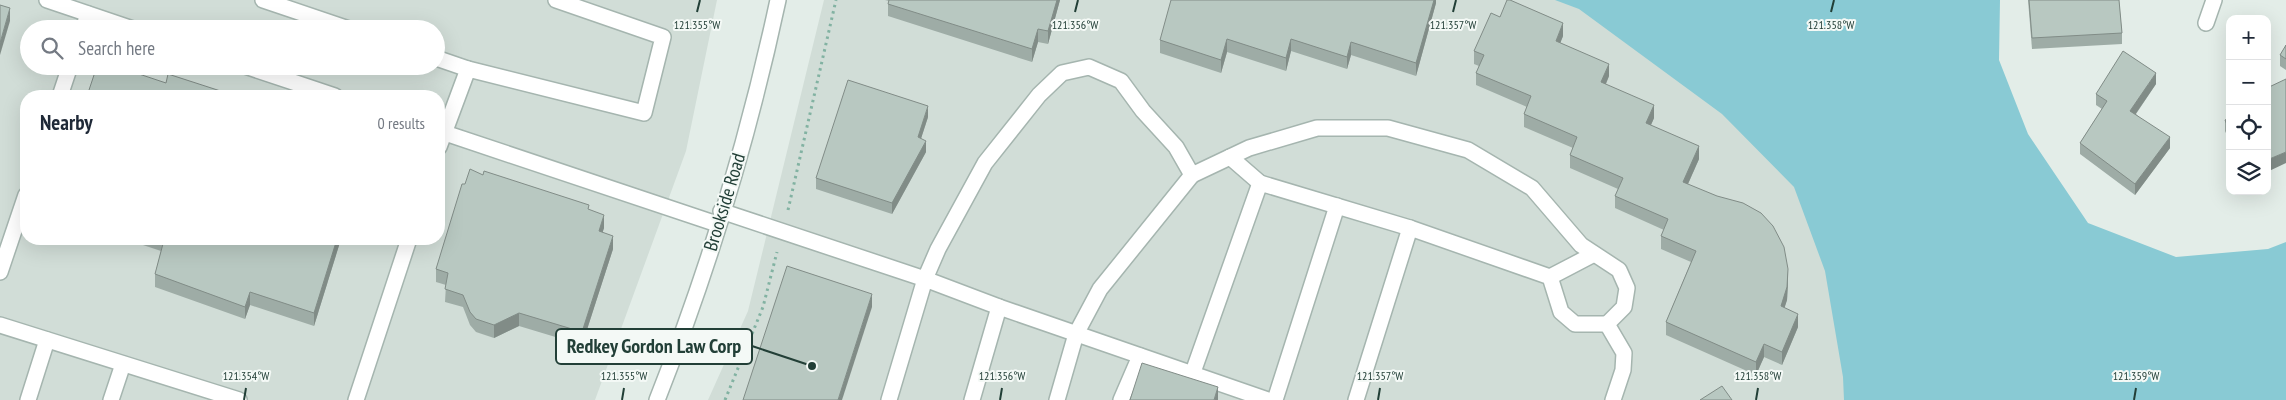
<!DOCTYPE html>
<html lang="en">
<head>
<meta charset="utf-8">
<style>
	body { margin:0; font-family:"PT Sans Narrow",sans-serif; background:#f6f6f7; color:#1f2937 }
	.controls { position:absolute; right:15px; top:15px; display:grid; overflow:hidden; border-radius:10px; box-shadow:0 5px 20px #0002 }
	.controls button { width:45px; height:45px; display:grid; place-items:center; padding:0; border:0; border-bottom:1px solid #e0e1e3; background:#fff; color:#1f2937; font:25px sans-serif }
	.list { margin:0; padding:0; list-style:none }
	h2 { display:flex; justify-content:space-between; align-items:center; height:65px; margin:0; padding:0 20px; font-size:21px }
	h2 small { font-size:16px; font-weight:400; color:#747a83 }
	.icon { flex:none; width:28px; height:28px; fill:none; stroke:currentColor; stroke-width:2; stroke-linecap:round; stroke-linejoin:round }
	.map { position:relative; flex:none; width:2286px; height:400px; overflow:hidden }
	.search { position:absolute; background:#fff; box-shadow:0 5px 20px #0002; left:20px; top:20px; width:425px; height:55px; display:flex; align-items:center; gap:12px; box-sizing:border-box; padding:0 18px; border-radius:28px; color:#747a83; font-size:19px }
	.panel { position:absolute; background:#fff; box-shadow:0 5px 20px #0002; left:20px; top:90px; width:425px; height:155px; border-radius:20px }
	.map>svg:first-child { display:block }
	.built { fill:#d1ddd7; fill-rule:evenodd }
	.water { fill:#89cad4 }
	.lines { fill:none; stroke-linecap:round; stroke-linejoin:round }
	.minor-casing { stroke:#a5b5af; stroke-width:18 }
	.path { stroke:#82b2a2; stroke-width:3; stroke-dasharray:2.5 4; stroke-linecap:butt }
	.minor { stroke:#fff; stroke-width:15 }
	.wall { fill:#9eaca6 }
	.shaded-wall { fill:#818c87 }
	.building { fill:#b8c8c1; stroke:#818c87 }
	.ticks { fill:none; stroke:#223f37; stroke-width:2 }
	.labels { text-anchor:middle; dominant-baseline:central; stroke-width:4; stroke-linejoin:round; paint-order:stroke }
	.street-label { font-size:19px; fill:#223f37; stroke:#f4f9f6 }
	.ticks-label { font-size:12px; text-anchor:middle; fill:#223f37; stroke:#f4f9f6; stroke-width:4; stroke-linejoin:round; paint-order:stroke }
	.leader { fill:none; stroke:#223f37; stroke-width:2 }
	.callout-dot { fill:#223f37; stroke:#f4f9f6; stroke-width:2 }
	.callout { fill:#f4f9f6; stroke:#223f37; stroke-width:2 }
	.callout-label { font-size:20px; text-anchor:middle; font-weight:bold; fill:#223f37 }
</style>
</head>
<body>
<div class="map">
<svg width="2286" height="400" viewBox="0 0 2286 400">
	<rect width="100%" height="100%" fill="#e3ede8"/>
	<!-- built -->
	<g class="built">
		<path d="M0,0H717L686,151L595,400H0ZM29,29H436V66H29ZM26,96H439V239H26Z"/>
		<path d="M824,0H1597L1813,186L1875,400H708L748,311Z"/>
	</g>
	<!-- water -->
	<path class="water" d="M1555,0H2000L1999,60L2028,134L2088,223L2176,257L2268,249L2286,242V400H1844L1843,377L1825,271L1794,187L1722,114L1579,9Z"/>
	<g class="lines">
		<defs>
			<g id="minor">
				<path d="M47,0L133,29"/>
				<path d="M263,0L349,29"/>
				<path d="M2206,23L2214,0"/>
				<path d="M83,29L88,14"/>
				<path d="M436,58L468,69"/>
				<path d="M245,66L335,96"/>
				<path d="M60,96L70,66"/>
				<path d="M439,131L717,224"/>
				<path d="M439,147L468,69L644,113L663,37L556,0"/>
				<path d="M1230,157L1260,183"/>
				<path d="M721,211L925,279L938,249L985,163L1039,95L1062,73L1089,67L1121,81L1143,111L1176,147L1192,175L1249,148L1317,128H1388L1468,150L1532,188L1581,245L1619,270L1627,288L1624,307L1607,324L1624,353L1623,370L1613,400"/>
				<path d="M0,272L26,195"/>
				<path d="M1550,277L1594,254"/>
				<path d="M999,307L1268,400"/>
				<path d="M0,325L239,400"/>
				<path d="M1192,375L1260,183L1410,228L1550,277L1561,312L1575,324H1607"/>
				<path d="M28,400L47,340"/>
				<path d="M111,400L123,364"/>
				<path d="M356,400L409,239"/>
				<path d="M657,400C708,271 749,136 778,0"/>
				<path d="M889,400L925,279L999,307L972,400"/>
				<path d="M1057,400L1076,334L1100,289L1192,175"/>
				<path d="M1121,400L1140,356"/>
				<path d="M1275,400L1337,206"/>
				<path d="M1356,400L1410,228"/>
			</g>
		</defs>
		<!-- minor casing -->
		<use href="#minor" class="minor-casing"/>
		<!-- path -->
		<g class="path">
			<path d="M788,210L836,0"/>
			<path d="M725,400L763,307L777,252"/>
		</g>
		<!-- minor -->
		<use href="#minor" class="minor"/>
	</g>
	<!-- wall -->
	<g class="wall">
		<path d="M885,0H1060L1048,44L1038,42L1032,62L888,16V4L889,1Z"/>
		<path d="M1436,0V3L1416,76L1351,55L1347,69L1291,51L1286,71L1227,52L1221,73L1160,53V40Z"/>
		<path d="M2028,0H2119L2122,33V44L2032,49Z"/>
		<path d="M1563,36L1560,43L1609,76L1606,84L1654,118L1651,125L1699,159L1688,184L1788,282L1787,300L1784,308L1798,327L1782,365L1764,357L1756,375L1666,335V322L1691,262L1661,249V236L1664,230L1615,208V196L1618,189L1570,168V155L1573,148L1524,127V114L1527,107L1476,85V73L1479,66L1474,64V51Z"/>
		<path d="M2286,45V70L2280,66V55Z"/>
		<path d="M2156,84L2136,114L2170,148L2135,195L2080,154V143L2102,109L2096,105V94Z"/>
		<path d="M928,117L921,138L926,152L892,214L816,189V178Z"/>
		<path d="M2230,118V142L2225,131V120Z"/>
		<path d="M465,184L589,210L604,228L602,232L613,249L582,345L519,326L494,338L476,332L470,325L463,307L445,302L446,285L436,282V269Z"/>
		<path d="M125,239H341L314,326L250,305L245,319L155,287V274L161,251Z"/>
	</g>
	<!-- shaded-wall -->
	<g class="shaded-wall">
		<path d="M1057,0H1060L1048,44V31Z"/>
		<path d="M1434,0H1436V3L1416,76V63Z"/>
		<path d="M10,8V21L0,55V43Z"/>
		<path d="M1563,23V36L1556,54V41Z"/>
		<path d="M1038,29V42L1032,62V49Z"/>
		<path d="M1227,39V52L1221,73V60Z"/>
		<path d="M1291,39V51L1286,71V58Z"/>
		<path d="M1351,42V55L1347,69V57Z"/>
		<path d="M1609,64V76L1601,95V82Z"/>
		<path d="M2156,73V84L2130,122V111Z"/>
		<path d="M1654,105V118L1646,136V123Z"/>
		<path d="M928,106V117L918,148V137Z"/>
		<path d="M2170,137V148L2135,195V184Z"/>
		<path d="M926,141V152L892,214V203Z"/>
		<path d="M1699,146V159L1683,195V182Z"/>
		<path d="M2286,152V163L2267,172V160Z"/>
		<path d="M604,215V228L599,244V231Z"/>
		<path d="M613,236V249L582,345V332Z"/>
		<path d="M337,239H341L314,326V313Z"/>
		<path d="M1788,269V282L1787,300L1781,319V306Z"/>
		<path d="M250,292V305L245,319V307Z"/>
		<path d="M872,294V307L842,400H838Z"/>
		<path d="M519,313V326L494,338V325Z"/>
		<path d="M1798,314V327L1782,365V352Z"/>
		<path d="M1764,344V357L1756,375V362Z"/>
		<path d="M1218,387V400H1214Z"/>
	</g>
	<!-- building -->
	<g class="building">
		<path d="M889,0H1057L1048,31L1038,29L1032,49L888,4Z"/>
		<path d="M1171,0H1434L1416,63L1351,42L1347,57L1291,39L1286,58L1227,39L1221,60L1160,40Z"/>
		<path d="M1507,0H1510L1563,23L1556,41L1609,64L1601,82L1654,105L1646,123L1699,146L1683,182L1717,196L1743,203L1761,213L1773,226L1784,247L1788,269L1787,287L1781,306L1798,314L1782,352L1764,344L1756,362L1666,322L1696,251L1661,236L1668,219L1615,196L1623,178L1570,155L1577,137L1524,114L1531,96L1476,73L1484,55L1474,51L1491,13L1500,17Z"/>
		<path d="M2029,0H2119L2122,33L2032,38Z"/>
		<path d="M0,5L10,8L0,43Z"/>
		<path d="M2286,45V59L2280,55Z"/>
		<path d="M2123,51L2156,73L2130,111L2170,137L2135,184L2080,143L2107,101L2096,94Z"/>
		<path d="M97,66H115L166,83L168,74L236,96H87Z"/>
		<path d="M2286,79V152L2267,160V88Z"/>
		<path d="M848,80L928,106L918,137L926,141L892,203L816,178Z"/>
		<path d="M2230,118V131L2225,120Z"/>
		<path d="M470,169L483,175L484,171L589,205L588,209L604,215L599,231L613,236L582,332L519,313L494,325L476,319L470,312L463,295L445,289L448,273L436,269L462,184H465Z"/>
		<path d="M161,239H337L314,313L250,292L245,307L155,274L164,240Z"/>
		<path d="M787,266L872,294L838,400H743Z"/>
		<path d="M1142,363L1218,387L1214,400H1130Z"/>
		<path d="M1722,386L1732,400H1700Z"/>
	</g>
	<!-- ticks -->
	<path class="ticks" d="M697,12L700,0M1075,12L1078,0M1453,12L1456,0M1831,12L1834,0M244,400L246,388M622,400L624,388M1000,400L1002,388M1378,400L1380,388M1756,400L1758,388M2134,400L2136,388"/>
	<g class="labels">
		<!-- street labels -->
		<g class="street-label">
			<text transform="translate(724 202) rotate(-73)">Brookside Road</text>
		</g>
	</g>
	<g class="ticks-label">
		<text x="697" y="29">121.355°W</text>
		<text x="1075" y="29">121.356°W</text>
		<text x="1453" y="29">121.357°W</text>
		<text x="1831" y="29">121.358°W</text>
		<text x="246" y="380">121.354°W</text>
		<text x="624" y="380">121.355°W</text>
		<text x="1002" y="380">121.356°W</text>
		<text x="1380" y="380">121.357°W</text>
		<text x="1758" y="380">121.358°W</text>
		<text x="2136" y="380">121.359°W</text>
	</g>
	<!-- callouts -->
	<path class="leader" d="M812 366L752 346"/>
	<circle class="callout-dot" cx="812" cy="366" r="5"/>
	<rect class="callout" x="556" y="329" width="196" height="35" rx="5"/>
	<g class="callout-label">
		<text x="654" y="353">Redkey Gordon Law Corp</text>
	</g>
</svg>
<div class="controls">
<button>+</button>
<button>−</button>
<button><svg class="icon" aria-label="locate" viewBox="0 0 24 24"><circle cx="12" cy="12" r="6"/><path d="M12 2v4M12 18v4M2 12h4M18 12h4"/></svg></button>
<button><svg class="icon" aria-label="layers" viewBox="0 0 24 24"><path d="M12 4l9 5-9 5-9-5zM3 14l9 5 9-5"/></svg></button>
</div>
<div class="search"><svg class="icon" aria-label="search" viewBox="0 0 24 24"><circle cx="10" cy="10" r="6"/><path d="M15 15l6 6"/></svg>Search here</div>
<section class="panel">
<h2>Nearby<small>0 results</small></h2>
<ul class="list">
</ul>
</section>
</div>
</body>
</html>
